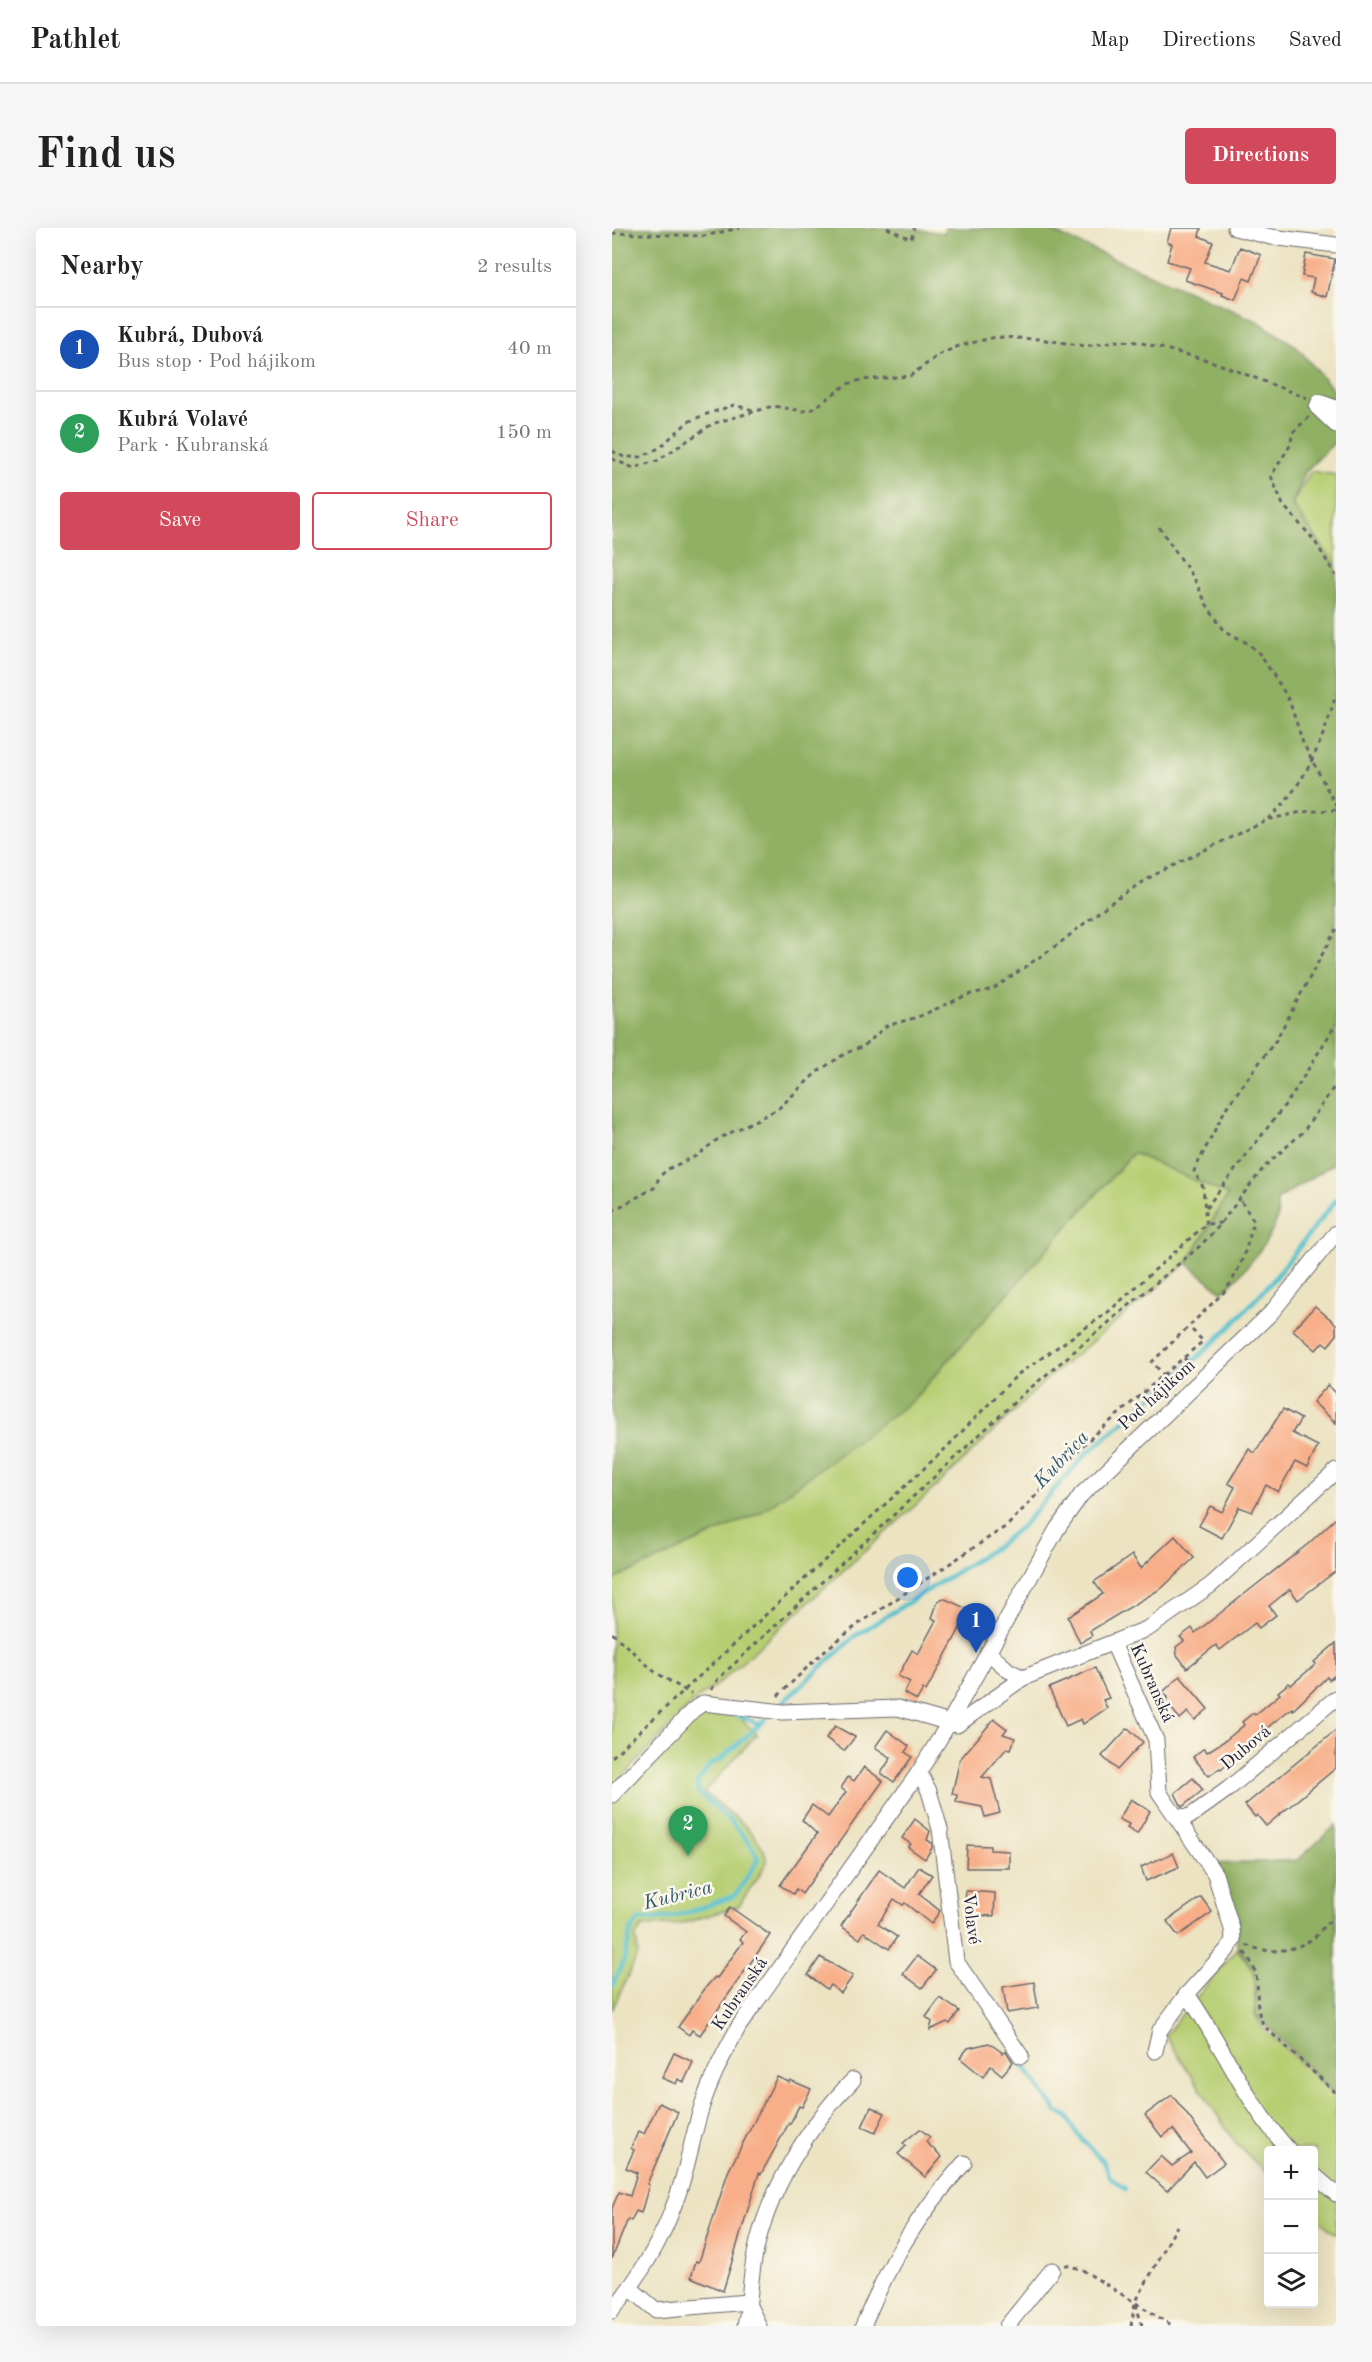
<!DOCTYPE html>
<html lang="en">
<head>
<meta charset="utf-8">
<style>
	body { margin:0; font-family:"Old Standard TT",serif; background:#f6f6f6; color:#222 }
	.controls { position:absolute; right:18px; bottom:18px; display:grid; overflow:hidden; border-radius:6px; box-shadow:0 6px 24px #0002 }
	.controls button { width:54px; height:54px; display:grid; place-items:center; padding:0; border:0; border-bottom:2px solid #e0e0e0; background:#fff; color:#222; font:30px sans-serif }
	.you { position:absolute; left:296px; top:1350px; width:21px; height:21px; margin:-15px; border:4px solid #fff; border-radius:50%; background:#1a73e8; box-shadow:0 0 0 9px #1a73e833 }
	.badge { display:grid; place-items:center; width:39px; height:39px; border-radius:50%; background:#d1495b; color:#fff; font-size:20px; font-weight:700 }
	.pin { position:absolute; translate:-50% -50px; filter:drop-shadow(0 2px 3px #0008) }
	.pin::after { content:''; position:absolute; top:32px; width:21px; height:18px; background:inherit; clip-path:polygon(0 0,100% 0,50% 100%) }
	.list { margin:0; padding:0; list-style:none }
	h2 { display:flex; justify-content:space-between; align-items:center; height:78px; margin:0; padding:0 24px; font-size:26px }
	h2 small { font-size:20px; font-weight:400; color:#767676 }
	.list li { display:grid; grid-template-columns:39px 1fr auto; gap:18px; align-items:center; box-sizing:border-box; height:84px; padding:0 24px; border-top:2px solid #e0e0e0 }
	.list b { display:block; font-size:22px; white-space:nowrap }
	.list p { margin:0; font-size:20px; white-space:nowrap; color:#767676 }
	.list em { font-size:20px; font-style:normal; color:#767676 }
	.actions { display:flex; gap:12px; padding:18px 24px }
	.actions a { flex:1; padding:14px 0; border:2px solid #d1495b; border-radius:6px; text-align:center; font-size:21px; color:#d1495b }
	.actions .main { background:#d1495b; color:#fff }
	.icon { flex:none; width:33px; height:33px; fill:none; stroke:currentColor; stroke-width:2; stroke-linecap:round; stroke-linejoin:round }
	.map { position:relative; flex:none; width:724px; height:2098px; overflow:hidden; border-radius:6px }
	header { display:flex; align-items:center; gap:36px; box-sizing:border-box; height:84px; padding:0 30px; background:#fff; border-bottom:2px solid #e0e0e0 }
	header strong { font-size:28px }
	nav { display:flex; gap:33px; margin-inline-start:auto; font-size:21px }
	.intro { display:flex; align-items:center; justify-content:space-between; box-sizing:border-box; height:144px; padding:0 36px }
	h1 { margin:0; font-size:42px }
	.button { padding:15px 27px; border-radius:6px; background:#d1495b; color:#fff; font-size:21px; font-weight:700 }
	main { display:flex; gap:36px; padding:0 36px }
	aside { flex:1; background:#fff; border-radius:6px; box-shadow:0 6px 24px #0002 }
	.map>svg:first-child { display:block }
	.green { fill:#b6cd71; stroke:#6c7856; stroke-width:1.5 }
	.forest { fill:#90b063; stroke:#59694f; stroke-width:1.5 }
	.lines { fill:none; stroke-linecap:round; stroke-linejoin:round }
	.stream { stroke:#53c0cc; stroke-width:4.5 }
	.building { fill:#f8ae88 }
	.minor-casing { stroke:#69666a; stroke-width:17 }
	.path { stroke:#69666a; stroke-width:3; stroke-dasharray:4.5 4.5; stroke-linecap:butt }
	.minor { stroke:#fff; stroke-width:15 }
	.labels { text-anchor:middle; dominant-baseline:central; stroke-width:5; stroke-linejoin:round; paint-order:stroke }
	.street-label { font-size:18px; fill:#22223b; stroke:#fbf7ec }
	.water-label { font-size:20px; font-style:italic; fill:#33596e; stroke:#fbf7ec }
</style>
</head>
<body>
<header>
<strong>Pathlet</strong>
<nav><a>Map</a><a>Directions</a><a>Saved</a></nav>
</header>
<div class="intro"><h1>Find us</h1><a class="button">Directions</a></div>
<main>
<aside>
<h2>Nearby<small>2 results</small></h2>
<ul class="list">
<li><span class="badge" style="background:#1a4fb4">1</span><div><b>Kubrá, Dubová</b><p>Bus stop · Pod hájikom</p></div><em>40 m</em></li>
<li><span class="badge" style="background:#2e9e5b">2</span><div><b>Kubrá Volavé</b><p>Park · Kubranská</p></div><em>150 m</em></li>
</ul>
<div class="actions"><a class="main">Save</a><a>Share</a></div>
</aside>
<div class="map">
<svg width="724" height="2098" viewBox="0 0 724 2098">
	<rect width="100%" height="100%" fill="#fbf7ec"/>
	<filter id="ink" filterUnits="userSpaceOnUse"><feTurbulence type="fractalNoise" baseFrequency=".0167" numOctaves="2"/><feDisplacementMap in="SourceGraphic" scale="12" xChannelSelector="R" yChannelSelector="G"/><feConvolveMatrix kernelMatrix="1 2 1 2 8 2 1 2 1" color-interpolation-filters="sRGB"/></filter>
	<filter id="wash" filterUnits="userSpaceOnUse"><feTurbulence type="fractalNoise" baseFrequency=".008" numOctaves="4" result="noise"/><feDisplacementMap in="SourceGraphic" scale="24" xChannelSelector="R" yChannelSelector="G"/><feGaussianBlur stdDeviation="1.35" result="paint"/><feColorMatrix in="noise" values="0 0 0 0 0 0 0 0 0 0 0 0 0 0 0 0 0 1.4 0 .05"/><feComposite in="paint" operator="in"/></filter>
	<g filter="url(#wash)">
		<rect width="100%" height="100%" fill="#ece3c2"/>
		<!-- green -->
		<g class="green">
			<path d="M699,243L724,247V338L680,276Z"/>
			<path d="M521,925L616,967L575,1035L435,1151L326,1257L107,1455L83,1472L0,1560V1356L5,1350L300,1173Z"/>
			<path d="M96,1481H119L145,1506L92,1564C107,1577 157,1611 154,1633C152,1644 133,1667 127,1678L69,1696L30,1699L24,1708L26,1726L0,1782V1572L75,1493Z"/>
			<path d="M625,1721L643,1744V1786L650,1799L724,1868V2006L702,1989V1922H656V1947L623,1914L553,1807Z"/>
		</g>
		<!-- forest -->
		<g class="forest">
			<path d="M0,0H291L332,5L333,0H432L645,93L684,118L724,165V170L702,177L698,183L724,203V213L694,243L680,276L724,338V934L665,972C665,978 666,985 665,991C657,1015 629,1048 610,1064L575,1035L616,967L521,925L300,1173L149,1284L5,1350L0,1356Z"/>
			<path d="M724,1597V1867L644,1787L642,1742L625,1718V1692L603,1636L686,1632Z"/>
		</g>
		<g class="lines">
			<!-- stream -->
			<g class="stream">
				<path d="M168,1477L243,1408L384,1319L411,1297L472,1228L572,1142L618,1099L662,1051L724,972"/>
				<path d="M80,1492C102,1480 125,1484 147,1497"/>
				<path d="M0,1758L12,1733L19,1702L28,1691C61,1694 92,1677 123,1668L146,1632C141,1611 103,1579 86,1564L85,1555L98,1536L108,1532L154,1491"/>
				<path d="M411,1837L445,1884L455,1888L463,1903L493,1936L498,1949L513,1961"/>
			</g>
		</g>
		<g id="blocks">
			<!-- building -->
			<g class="building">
				<path d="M559,0H589L587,8L601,14L593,34L619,42L628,19L649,27L639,53L632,50L623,72L610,67L611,65L573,52L578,40L555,33L560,16L555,14Z"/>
				<path d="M694,26L723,31L715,69L699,64L702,50L690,48Z"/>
				<path d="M703,1078L724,1096V1108L716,1118L711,1114L704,1122L681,1102Z"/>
				<path d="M716,1157L724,1165V1195L701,1174Z"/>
				<path d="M671,1181L689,1191L680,1205L706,1218L695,1240L683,1234L666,1264L654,1257L640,1284L627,1279L610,1310L587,1298L598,1278L610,1284L623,1259L616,1255L637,1221L643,1225Z"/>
				<path d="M724,1290V1343L686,1372L678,1361L657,1378L664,1387L647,1400L643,1395L608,1422L604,1417L575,1440L565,1427L564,1419L572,1413L568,1409L580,1400L583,1405L696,1316Z"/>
				<path d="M563,1308L582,1330L550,1360L478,1403L480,1408L468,1415L456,1389L491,1366L482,1354L520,1327L529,1340Z"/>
				<path d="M331,1370L358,1382L314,1463L311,1461L305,1472L292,1465L298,1454L286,1448L300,1422L306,1426L324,1392L320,1390L326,1373Z"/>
				<path d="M724,1415V1446L717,1452L715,1449L681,1482L680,1480L661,1495L654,1501L656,1503L628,1523L609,1542L608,1540L597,1548L581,1529L592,1520L595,1524L614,1512L632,1497L630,1494L641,1485L643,1487L668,1466L666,1464L677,1455L679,1457L704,1436L702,1434Z"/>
				<path d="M483,1440L497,1470L491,1472L495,1480L471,1496L469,1491L454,1498L437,1460Z"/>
				<path d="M568,1448L596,1481L583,1492L576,1484L568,1491L553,1473L556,1469L551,1464Z"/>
				<path d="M382,1491L395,1501L391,1506L403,1510L399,1521L395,1520L370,1549L379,1551L388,1585L373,1589L370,1579L344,1574L345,1567L340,1566L348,1531Z"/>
				<path d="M223,1498L243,1509L232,1523L214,1510Z"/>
				<path d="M516,1500L531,1514L505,1542L490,1528Z"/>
				<path d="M275,1502L297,1518L293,1524L300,1529L282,1554L269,1545L279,1530L263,1519Z"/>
				<path d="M724,1502V1540L654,1598L645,1587L643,1589L633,1577Z"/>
				<path d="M252,1539L271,1553L190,1666L184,1661L181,1666L168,1657L205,1606L190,1592L200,1577L216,1589L234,1564L229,1560L236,1549L242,1553Z"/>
				<path d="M581,1550L591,1562L570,1579L563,1565Z"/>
				<path d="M519,1571L538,1583L525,1606L515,1600L517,1596L507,1591Z"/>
				<path d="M303,1591L318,1603L315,1612L320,1615V1620L313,1631L296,1619L299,1616L290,1610Z"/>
				<path d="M355,1617L378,1618V1622L397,1623V1640H354Z"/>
				<path d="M561,1625L567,1639L534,1653L529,1639Z"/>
				<path d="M307,1639L320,1647L307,1666L328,1683L319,1696L293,1675L291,1677L282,1671L266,1696L285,1709L277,1721L252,1704L248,1711L229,1698L267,1642L293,1660Z"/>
				<path d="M354,1663L383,1665L382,1688L359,1687L360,1675H353Z"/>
				<path d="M589,1669L600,1684L566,1708L555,1693Z"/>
				<path d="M118,1679L158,1707L88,1807L80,1802L77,1807L66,1799L94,1759L103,1749L105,1750L131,1714L128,1711L134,1704L112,1688Z"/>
				<path d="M305,1728L324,1742L310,1760L291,1746Z"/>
				<path d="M208,1729L241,1748L229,1765L218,1757L215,1761L196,1747Z"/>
				<path d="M422,1754L426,1780L395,1785L391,1759Z"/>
				<path d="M328,1770L347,1783L338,1796L335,1794L318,1802L320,1794L314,1789Z"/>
				<path d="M377,1815L391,1825L394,1823L401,1834L390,1847L379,1838L371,1849L348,1830L356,1820Z"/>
				<path d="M62,1825L81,1834L72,1854L66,1851L64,1856L50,1850Z"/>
				<path d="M165,1849L177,1854L178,1852L199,1861L190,1879L187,1878L178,1896L177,1895L149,1946L147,1945L111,2063L79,2049L84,2033L87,2034L116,1944Z"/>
				<path d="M560,1867L612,1935L593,1949L582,1934L555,1963L534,1944L549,1928L560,1938L579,1925L561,1901L550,1909L533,1887Z"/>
				<path d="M47,1875L66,1884L35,1956L37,1957L29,1985L24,1983L19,1993L16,1991L0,2031V1980L7,1964L18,1968L25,1945L14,1940L22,1922L19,1920L26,1904L32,1906Z"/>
				<path d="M259,1879L273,1885L263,1905L250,1899Z"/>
				<path d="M308,1901L318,1909L314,1914L330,1929L313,1949L286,1926L294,1918L291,1915Z"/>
			</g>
		</g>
	</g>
	<g filter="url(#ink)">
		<use href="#blocks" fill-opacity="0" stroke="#69666a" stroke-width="1.5"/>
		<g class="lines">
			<defs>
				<g id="minor">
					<path d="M623,0L659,9L724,17"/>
					<path d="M724,180L707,174L705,179L724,197"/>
					<path d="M501,1415L544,1512L547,1564L603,1646L620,1701L621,1712L615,1722L575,1766L548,1802L543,1823"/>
					<path d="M376,1424L396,1442L411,1450"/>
					<path d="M307,1544L317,1563L328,1601L344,1733L409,1828"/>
					<path d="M0,1567L81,1482L91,1475L171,1484L286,1480L345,1497L411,1450L537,1400L599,1357L724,1243"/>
					<path d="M565,1588L577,1589L616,1561L724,1470"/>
					<path d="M575,1766C611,1817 634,1876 677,1922"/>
					<path d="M702,1947L724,1966"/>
					<path d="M18,2060L44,2082L135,2074"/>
					<path d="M136,2076L147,2098"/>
					<path d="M0,2083C26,2051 48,2016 62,1977C76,1943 80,1906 92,1872C101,1846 114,1822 127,1798L307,1544L337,1495L445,1301L469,1267L659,1085L724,1005"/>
					<path d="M133,2098C138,2077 138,2048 143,2026C155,1965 197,1896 241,1852"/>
					<path d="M251,2098C279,2031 304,1989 352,1935"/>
					<path d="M395,2098L440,2042"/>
				</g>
			</defs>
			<!-- minor casing -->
			<use href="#minor" class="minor-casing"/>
			<!-- path -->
			<g class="path">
				<path d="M275,0L299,11L302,0"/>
				<path d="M0,5L92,8L128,0"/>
				<path d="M697,189L680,205L679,216L659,248L671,277L702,312L724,348"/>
				<path d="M0,223L12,229H29L47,220L76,194L92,187L122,177L141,182"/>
				<path d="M0,231L22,240L34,236L45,233L100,196L161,178L191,183L201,181L235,156L249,152L298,148L328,126L347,118L384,109L426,111L474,118L505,113L526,114L599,133L695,170"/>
				<path d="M547,299L582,350L595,377L612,402L635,415L647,425L670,460L678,475L691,515L724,578"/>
				<path d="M656,591C693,558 711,513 724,466"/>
				<path d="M594,980L679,869L724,796"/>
				<path d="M0,983L42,960L48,948L56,941L84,928L106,911L166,881L205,844L234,825L252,818L274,798L306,789L355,767L381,761L448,715L494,678L540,648L654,592L690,584L724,582"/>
				<path d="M594,996L591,959L582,943L614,880L664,812L724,701"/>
				<path d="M572,1130L581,1140"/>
				<path d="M553,1148L540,1134L613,1063C629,1042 635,1018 642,993L627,970"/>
				<path d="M0,1405L43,1444L79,1466"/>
				<path d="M99,1462L106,1451L410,1167L588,1018L605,1000L653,938L691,904L724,856"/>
				<path d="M166,1468L212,1423L248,1395L396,1297L472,1216L591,1113L578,1100"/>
				<path d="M0,1529L333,1221L405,1147L495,1085L594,996L609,995"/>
				<path d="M634,1717C656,1727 684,1724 704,1708C709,1704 711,1697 717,1694L724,1695"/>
				<path d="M632,1724C656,1753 637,1770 652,1798L724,1865"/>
				<path d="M453,2037L469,2041L561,2098"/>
				<path d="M524,2076L530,2098"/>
				<path d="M519,2098L523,2075L565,1998"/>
			</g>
			<!-- minor -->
			<use href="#minor" class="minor"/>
		</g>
	</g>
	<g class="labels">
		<!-- street labels -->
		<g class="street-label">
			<text transform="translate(545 1167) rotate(-42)">Pod hájikom</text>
			<text transform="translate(540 1455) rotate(66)">Kubranská</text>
			<text transform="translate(634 1520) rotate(-40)">Dubová</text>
			<text transform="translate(359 1691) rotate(83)">Volavé</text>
			<text transform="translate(128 1766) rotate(-56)">Kubranská</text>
		</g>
		<!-- water labels -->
		<g class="water-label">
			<text transform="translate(450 1232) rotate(-47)">Kubrica</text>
			<text transform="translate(66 1668) rotate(-14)">Kubrica</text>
		</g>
	</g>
</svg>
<div class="controls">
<button>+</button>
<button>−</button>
<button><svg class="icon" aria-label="layers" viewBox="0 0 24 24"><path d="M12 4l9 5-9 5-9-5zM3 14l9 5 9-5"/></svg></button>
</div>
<div class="you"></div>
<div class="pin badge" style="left:364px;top:1425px;background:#1a4fb4">1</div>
<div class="pin badge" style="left:76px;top:1628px;background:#2e9e5b">2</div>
</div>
</main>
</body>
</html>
